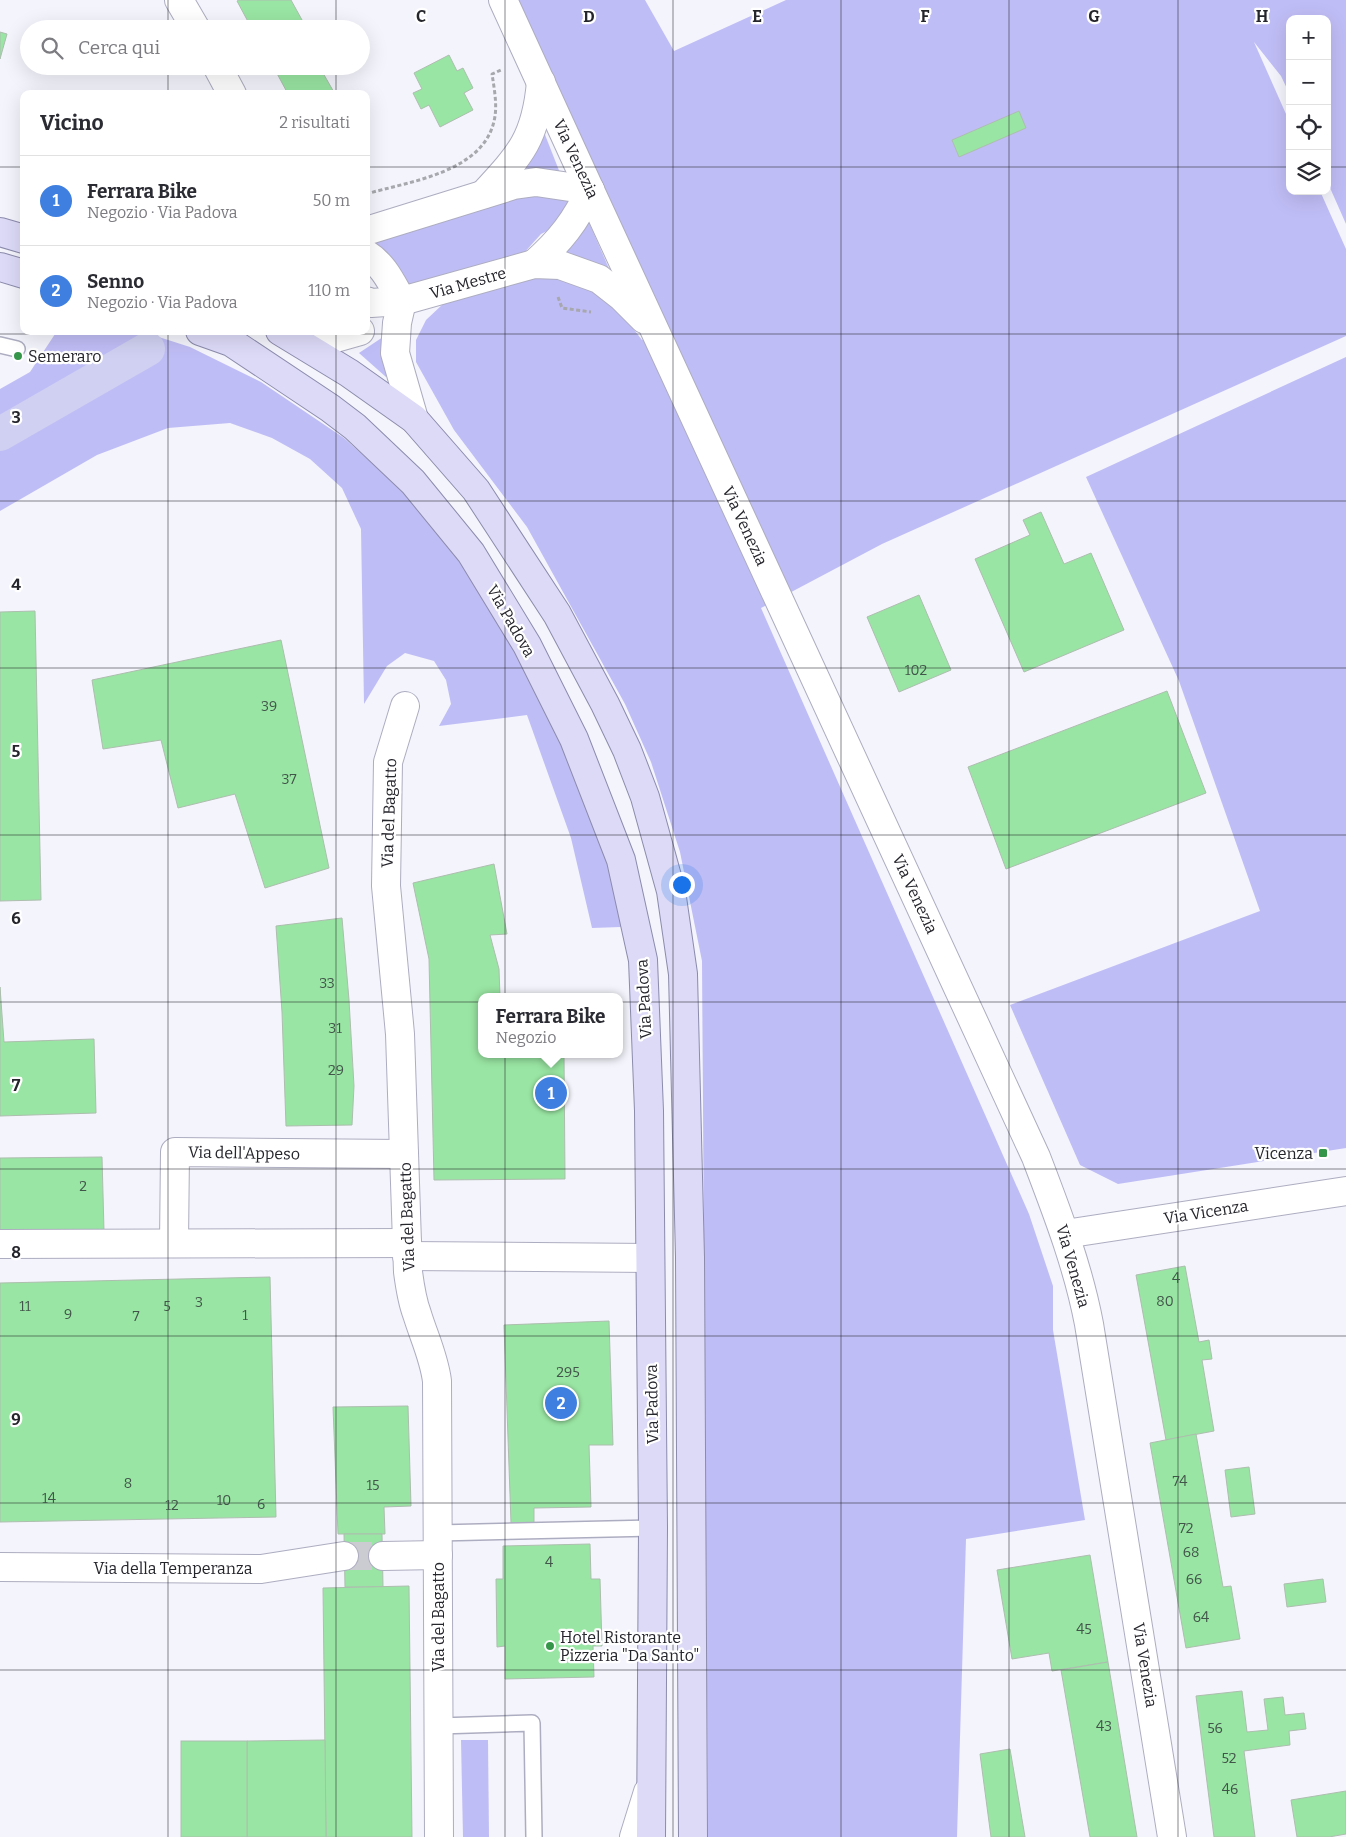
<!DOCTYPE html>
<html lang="it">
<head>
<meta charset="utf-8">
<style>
	body { margin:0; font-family:Bitter,serif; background:#f7f7f7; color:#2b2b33 }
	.controls { position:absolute; right:15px; top:15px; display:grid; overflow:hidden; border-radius:10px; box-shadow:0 5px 20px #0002 }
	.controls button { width:45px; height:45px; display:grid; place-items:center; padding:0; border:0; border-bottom:1px solid #e1e1e2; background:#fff; color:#2b2b33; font:25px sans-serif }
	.you { position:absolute; left:681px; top:884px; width:18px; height:18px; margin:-12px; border:4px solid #fff; border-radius:50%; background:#1a73e8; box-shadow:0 0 0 8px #1a73e833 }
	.badge { display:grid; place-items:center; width:32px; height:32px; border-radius:50%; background:#111827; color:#fff; font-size:16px; font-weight:700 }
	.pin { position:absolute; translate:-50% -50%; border:2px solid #fff; box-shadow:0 1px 5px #0006 }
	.popup { position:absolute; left:478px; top:993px; width:145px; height:65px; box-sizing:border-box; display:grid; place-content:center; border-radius:10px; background:#fff; filter:drop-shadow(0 1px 4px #0005); font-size:16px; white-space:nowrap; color:#7c7c81 }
	.popup b { font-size:19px; color:#2b2b33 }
	.popup::after { content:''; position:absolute; left:50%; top:100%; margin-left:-10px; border:10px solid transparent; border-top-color:#fff }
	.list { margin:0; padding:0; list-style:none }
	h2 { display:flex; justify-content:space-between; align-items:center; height:65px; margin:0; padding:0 20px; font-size:21px }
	h2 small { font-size:16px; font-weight:400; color:#7c7c81 }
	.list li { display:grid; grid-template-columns:32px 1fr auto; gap:15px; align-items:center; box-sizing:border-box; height:90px; padding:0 20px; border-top:1px solid #e1e1e2 }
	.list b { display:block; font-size:19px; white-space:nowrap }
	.list p { margin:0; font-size:16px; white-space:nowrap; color:#7c7c81 }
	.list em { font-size:16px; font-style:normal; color:#7c7c81 }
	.icon { flex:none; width:28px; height:28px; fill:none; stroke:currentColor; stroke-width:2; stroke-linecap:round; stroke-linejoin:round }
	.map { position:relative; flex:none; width:1346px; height:1837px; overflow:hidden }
	.search { position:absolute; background:#fff; box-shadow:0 5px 20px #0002; left:20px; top:20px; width:350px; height:55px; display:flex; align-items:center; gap:12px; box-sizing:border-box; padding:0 18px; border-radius:28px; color:#7c7c81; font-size:19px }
	.panel { position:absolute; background:#fff; box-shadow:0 5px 20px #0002; left:20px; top:90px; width:350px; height:245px; border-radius:10px }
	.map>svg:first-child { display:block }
	.green { fill:#bfbdf5 }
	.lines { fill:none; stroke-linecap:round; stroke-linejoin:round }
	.canal { stroke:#d0d0f2; stroke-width:34 }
	.building { fill:#99e5a3; stroke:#adbeaf }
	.minor-tunnel { stroke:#cbcbd2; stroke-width:28; stroke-dasharray:28 14; stroke-linecap:butt }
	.service-casing { stroke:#adadc1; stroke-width:18 }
	.minor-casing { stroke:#adadc1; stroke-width:30 }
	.tertiary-casing { stroke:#adadc1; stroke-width:30 }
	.primary-casing { stroke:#8c8bac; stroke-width:30 }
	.path { stroke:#a7a7ae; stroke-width:3; stroke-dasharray:4 2.5; stroke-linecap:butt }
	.service { stroke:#fff; stroke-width:15 }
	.minor { stroke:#fff; stroke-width:28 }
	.tertiary { stroke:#fff; stroke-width:28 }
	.primary { stroke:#dcdaf7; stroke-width:28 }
	.grid { fill:none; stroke:#25252c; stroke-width:1; stroke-opacity:0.55 }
	.poi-dot { fill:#35964a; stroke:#fff; stroke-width:2 }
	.labels { text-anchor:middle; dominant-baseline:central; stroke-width:4.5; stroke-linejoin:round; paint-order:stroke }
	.number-label { font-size:14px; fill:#42554a }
	.street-label { font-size:16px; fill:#25252c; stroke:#fff }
	.poi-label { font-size:16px; fill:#25252c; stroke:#fff; text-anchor:start }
	.grid-label { font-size:16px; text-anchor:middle; font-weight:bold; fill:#25252c; stroke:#fff; stroke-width:4.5; stroke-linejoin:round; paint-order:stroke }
</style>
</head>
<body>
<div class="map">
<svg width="1346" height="1837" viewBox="0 0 1346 1837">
	<rect width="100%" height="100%" fill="#f4f4fc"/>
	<!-- green -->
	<g class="green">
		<path d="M513,0H645L674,51L786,0H1346V224L1327,181V19H1290V95L1281,76L1254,42L1290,123V191H1320L1346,249V336L882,544L761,608L1029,1214L1053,1286V1330L1085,1520L966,1539L957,1837H708L702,961L680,852L651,762L625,704L527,527L454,430L416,362V340L426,320L443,304L469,291L538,271L587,284L625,318L642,340L661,332Z"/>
		<path d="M540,122L560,173L511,177Z"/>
		<path d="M526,192L577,198L555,227L541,234L523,254L404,287C393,263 390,254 367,239Z"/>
		<path d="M587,218L614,280L552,259Z"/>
		<path d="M57,331H140L190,347L261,382L344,438L414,501L474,580L532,679L584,797L608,861L621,927L592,928L571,838L527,715L439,726L451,704L446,680L434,661L405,653L387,666L364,704L361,529L342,488L310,459L272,438L230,423L168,428L97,455L0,511V389L30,372Z"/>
		<path d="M386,335V377L359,353Z"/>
		<path d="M1346,357V1148L1118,1184L1080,1165L1010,1005L1260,911L1179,681L1086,477Z"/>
		<path d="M461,1740H488L489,1837H463Z"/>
	</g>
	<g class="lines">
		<!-- canal -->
		<path class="canal" d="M0,434L148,349"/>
	</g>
	<!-- building -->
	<g class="building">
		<path d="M239,0H291L307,29H252L237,1Z"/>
		<path d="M0,32L7,34L0,59Z"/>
		<path d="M449,55L457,71L463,68L473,88L464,93L473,110L440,127L429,105L421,109L413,93L422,89L414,73Z"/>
		<path d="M273,66H319L335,94H288Z"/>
		<path d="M1019,111L1026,128L959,157L952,140Z"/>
		<path d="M1041,512L1064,564L1091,553L1124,630L1024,672L975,559L1030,535L1023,520Z"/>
		<path d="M919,595L951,670L899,692L867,617Z"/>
		<path d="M35,611L41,900L0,901V612Z"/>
		<path d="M281,640L329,868L265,888L235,794L178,808L161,740L103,749L92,680Z"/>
		<path d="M1167,691L1206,793L1006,869L968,767Z"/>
		<path d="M494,864L507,934L490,935L499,969L500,997H482V1054H564L565,1179L434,1180L429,959L413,883Z"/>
		<path d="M342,918L349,1000L354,1086L352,1125L286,1126L282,1012L276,926Z"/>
		<path d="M0,987L4,1042L94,1039L96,1113L0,1116Z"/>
		<path d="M102,1157L104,1231L0,1233V1158Z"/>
		<path d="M1185,1266L1199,1342L1209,1340L1212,1359L1202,1360L1214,1431L1166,1440L1136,1275Z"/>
		<path d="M270,1277L276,1517L0,1522V1283Z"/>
		<path d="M609,1321L613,1445H589L591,1507L534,1508V1523H511L504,1325Z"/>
		<path d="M408,1406L411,1506L384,1507L385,1534H338L333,1407Z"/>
		<path d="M1196,1434L1223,1587L1231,1586L1240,1639L1186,1648L1150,1443Z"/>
		<path d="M1249,1467L1255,1514L1231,1517L1225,1470Z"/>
		<path d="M344,1534H382L383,1587H345Z"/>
		<path d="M590,1544L591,1579H600L602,1646H593L594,1677L505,1679V1646L497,1647L496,1579H503V1546Z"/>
		<path d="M1090,1555L1108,1662L1052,1671L1049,1653L1012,1659L997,1570Z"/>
		<path d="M1323,1579L1326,1602L1287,1607L1284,1584Z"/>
		<path d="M409,1586L412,1837H326L323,1588Z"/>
		<path d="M1108,1662L1137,1837H1090L1061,1670Z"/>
		<path d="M1242,1691L1247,1732L1268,1730L1264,1699L1283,1697L1285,1715L1304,1713L1306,1729L1289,1731L1290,1745L1244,1751L1255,1837H1214L1196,1696Z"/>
		<path d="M325,1740L326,1837H247V1741Z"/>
		<rect x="181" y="1741" width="66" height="96"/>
		<path d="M1010,1749L1025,1837H991L980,1754Z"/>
		<path d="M1346,1791V1834L1329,1837H1297L1291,1800Z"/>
	</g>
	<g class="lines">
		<!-- minor-tunnel -->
		<path class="minor-tunnel" d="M344,1556H383"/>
		<defs>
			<g id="service">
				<path d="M0,345L17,349"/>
				<path d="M438,1533L653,1528"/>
				<path d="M439,1726L532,1723L534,1837"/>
			</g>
			<g id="minor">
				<path d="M179,0L196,29"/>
				<path d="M503,0L590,190"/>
				<path d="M217,66L232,94"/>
				<path d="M484,194C521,154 536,138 541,82"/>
				<path d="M405,706L388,762L386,886L400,1034L408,1272C410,1287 412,1301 417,1314C424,1337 434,1357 437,1381L439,1837"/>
				<path d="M174,1243L175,1152L404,1154"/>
				<path d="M0,1244L407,1243"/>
				<path d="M407,1256L650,1258"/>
				<path d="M383,1556L438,1555"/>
				<path d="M0,1567L261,1569L344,1556"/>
				<path d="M634,1837L648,1792"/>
			</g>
			<g id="tertiary">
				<path d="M590,190L1036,1157C1057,1212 1078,1266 1089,1324L1172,1837"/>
				<path d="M366,231L514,185L536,182L590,190"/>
				<path d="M366,254C384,265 392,284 402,301L397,323L395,353L414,419"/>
				<path d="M534,264C560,241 576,221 590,190"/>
				<path d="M366,301L371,303L402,301L534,264L560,265L599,279L622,297L644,319"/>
				<path d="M308,331L307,346L360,331"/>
				<path d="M1065,1234L1346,1191"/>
			</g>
			<g id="primary">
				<path d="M0,232L24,239"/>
				<path d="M0,267L24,274"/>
				<path d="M200,331L231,342L330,408L355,427L413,482L471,553L527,645L574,739L621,860L643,960L649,1111L653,1528L651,1837"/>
				<path d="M280,331L349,373L414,419L476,490L557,614L605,704L627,750L645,797L671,891L683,974L690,1257L693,1837"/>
			</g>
		</defs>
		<!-- service casing -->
		<use href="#service" class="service-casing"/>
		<!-- minor casing -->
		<use href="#minor" class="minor-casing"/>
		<!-- tertiary casing -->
		<use href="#tertiary" class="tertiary-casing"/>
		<!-- primary casing -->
		<use href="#primary" class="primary-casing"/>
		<!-- path -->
		<g class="path">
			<path d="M366,194C411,181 487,172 495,116C497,103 494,87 492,74L501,70"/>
			<path d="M558,297L562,308L591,312"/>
		</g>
		<!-- service -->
		<use href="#service" class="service"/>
		<!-- minor -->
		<use href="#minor" class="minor"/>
		<!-- tertiary -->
		<use href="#tertiary" class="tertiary"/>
		<!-- primary -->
		<use href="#primary" class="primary"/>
	</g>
	<!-- grid -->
	<path class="grid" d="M168,0V29M336,0V29M505,0V1837M673,0V1837M841,0V1837M1009,0V1837M1178,0V1837M168,66V94M336,66V94M0,167H24M366,167H1290M1327,167H1346M168,331V1837M336,331V1837M0,334H1346M0,501H1346M0,668H1346M0,835H1346M0,1002H1346M0,1169H1346M0,1336H1346M0,1503H1346M0,1670H1346"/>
	<!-- markers -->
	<g class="poi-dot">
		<circle cx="18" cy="356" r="5"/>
		<rect x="1318" y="1148" width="10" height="10" rx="2.5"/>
		<circle cx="550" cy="1646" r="5"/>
	</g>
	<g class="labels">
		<!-- number labels -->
		<g class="number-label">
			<text x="916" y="670">102</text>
			<text x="269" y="706">39</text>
			<text x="289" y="779">37</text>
			<text x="327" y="983">33</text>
			<text x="335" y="1028">31</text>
			<text x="336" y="1070">29</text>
			<text x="83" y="1186">2</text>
			<text x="1176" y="1278">4</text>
			<text x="1165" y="1301">80</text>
			<text x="199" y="1302">3</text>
			<text x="25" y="1306">11</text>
			<text x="167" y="1306">5</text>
			<text x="68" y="1314">9</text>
			<text x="245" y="1315">1</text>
			<text x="136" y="1316">7</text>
			<text x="568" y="1372">295</text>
			<text x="1180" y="1481">74</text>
			<text x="128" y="1483">8</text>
			<text x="373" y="1485">15</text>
			<text x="49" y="1498">14</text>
			<text x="224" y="1500">10</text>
			<text x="261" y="1504">6</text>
			<text x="172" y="1505">12</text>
			<text x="1186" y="1528">72</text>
			<text x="1191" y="1552">68</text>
			<text x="549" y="1562">4</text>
			<text x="1194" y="1579">66</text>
			<text x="1201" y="1617">64</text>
			<text x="1084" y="1629">45</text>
			<text x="1104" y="1726">43</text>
			<text x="1215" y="1728">56</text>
			<text x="1229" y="1758">52</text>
			<text x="1230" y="1789">46</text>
		</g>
		<!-- street labels -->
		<g class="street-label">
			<text transform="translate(576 159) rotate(65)">Via Venezia</text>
			<text transform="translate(468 283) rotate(-16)">Via Mestre</text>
			<text transform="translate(745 526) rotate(65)">Via Venezia</text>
			<text transform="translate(511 621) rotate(60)">Via Padova</text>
			<text transform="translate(389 813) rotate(-88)">Via del Bagatto</text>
			<text transform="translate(915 894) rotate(65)">Via Venezia</text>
			<text transform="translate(644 999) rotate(-93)">Via Padova</text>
			<text transform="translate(244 1153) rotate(1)">Via dell'Appeso</text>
			<text transform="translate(1206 1212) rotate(-9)">Via Vicenza</text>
			<text transform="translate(407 1217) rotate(-92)">Via del Bagatto</text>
			<text transform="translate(1073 1266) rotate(74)">Via Venezia</text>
			<text transform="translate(652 1404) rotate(-91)">Via Padova</text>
			<text x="173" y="1568">Via della Temperanza</text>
			<text transform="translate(438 1617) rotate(-90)">Via del Bagatto</text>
			<text transform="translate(1145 1665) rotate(81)">Via Venezia</text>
		</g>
		<!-- poi labels -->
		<g class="poi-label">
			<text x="28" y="356">Semeraro</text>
			<text x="1313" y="1153" text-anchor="end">Vicenza</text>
			<text x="560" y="1637">Hotel Ristorante<tspan x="560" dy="18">Pizzeria "Da Santo"</tspan></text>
		</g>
	</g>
	<g class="grid-label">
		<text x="421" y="22">C</text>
		<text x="589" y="22">D</text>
		<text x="757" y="22">E</text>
		<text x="925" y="22">F</text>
		<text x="1094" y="22">G</text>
		<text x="1262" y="22">H</text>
		<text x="16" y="423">3</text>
		<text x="16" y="590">4</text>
		<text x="16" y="757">5</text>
		<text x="16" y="924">6</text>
		<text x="16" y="1091">7</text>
		<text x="16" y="1258">8</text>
		<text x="16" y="1425">9</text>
	</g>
</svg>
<div class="controls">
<button>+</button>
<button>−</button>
<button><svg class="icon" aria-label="locate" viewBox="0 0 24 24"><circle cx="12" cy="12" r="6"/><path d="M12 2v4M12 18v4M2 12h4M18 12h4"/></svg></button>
<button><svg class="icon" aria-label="layers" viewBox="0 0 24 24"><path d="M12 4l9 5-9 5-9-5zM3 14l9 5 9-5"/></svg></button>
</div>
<div class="you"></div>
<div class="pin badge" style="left:551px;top:1093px;background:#3f7fe0">1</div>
<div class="popup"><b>Ferrara Bike</b>Negozio</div>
<div class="pin badge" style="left:561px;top:1403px;background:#3f7fe0">2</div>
<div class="search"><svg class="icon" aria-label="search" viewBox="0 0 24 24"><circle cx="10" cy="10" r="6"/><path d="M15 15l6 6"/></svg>Cerca qui</div>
<section class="panel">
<h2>Vicino<small>2 risultati</small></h2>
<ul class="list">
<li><span class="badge" style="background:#3f7fe0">1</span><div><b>Ferrara Bike</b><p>Negozio · Via Padova</p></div><em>50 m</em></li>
<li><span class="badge" style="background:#3f7fe0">2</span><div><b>Senno</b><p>Negozio · Via Padova</p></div><em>110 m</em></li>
</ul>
</section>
</div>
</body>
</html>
